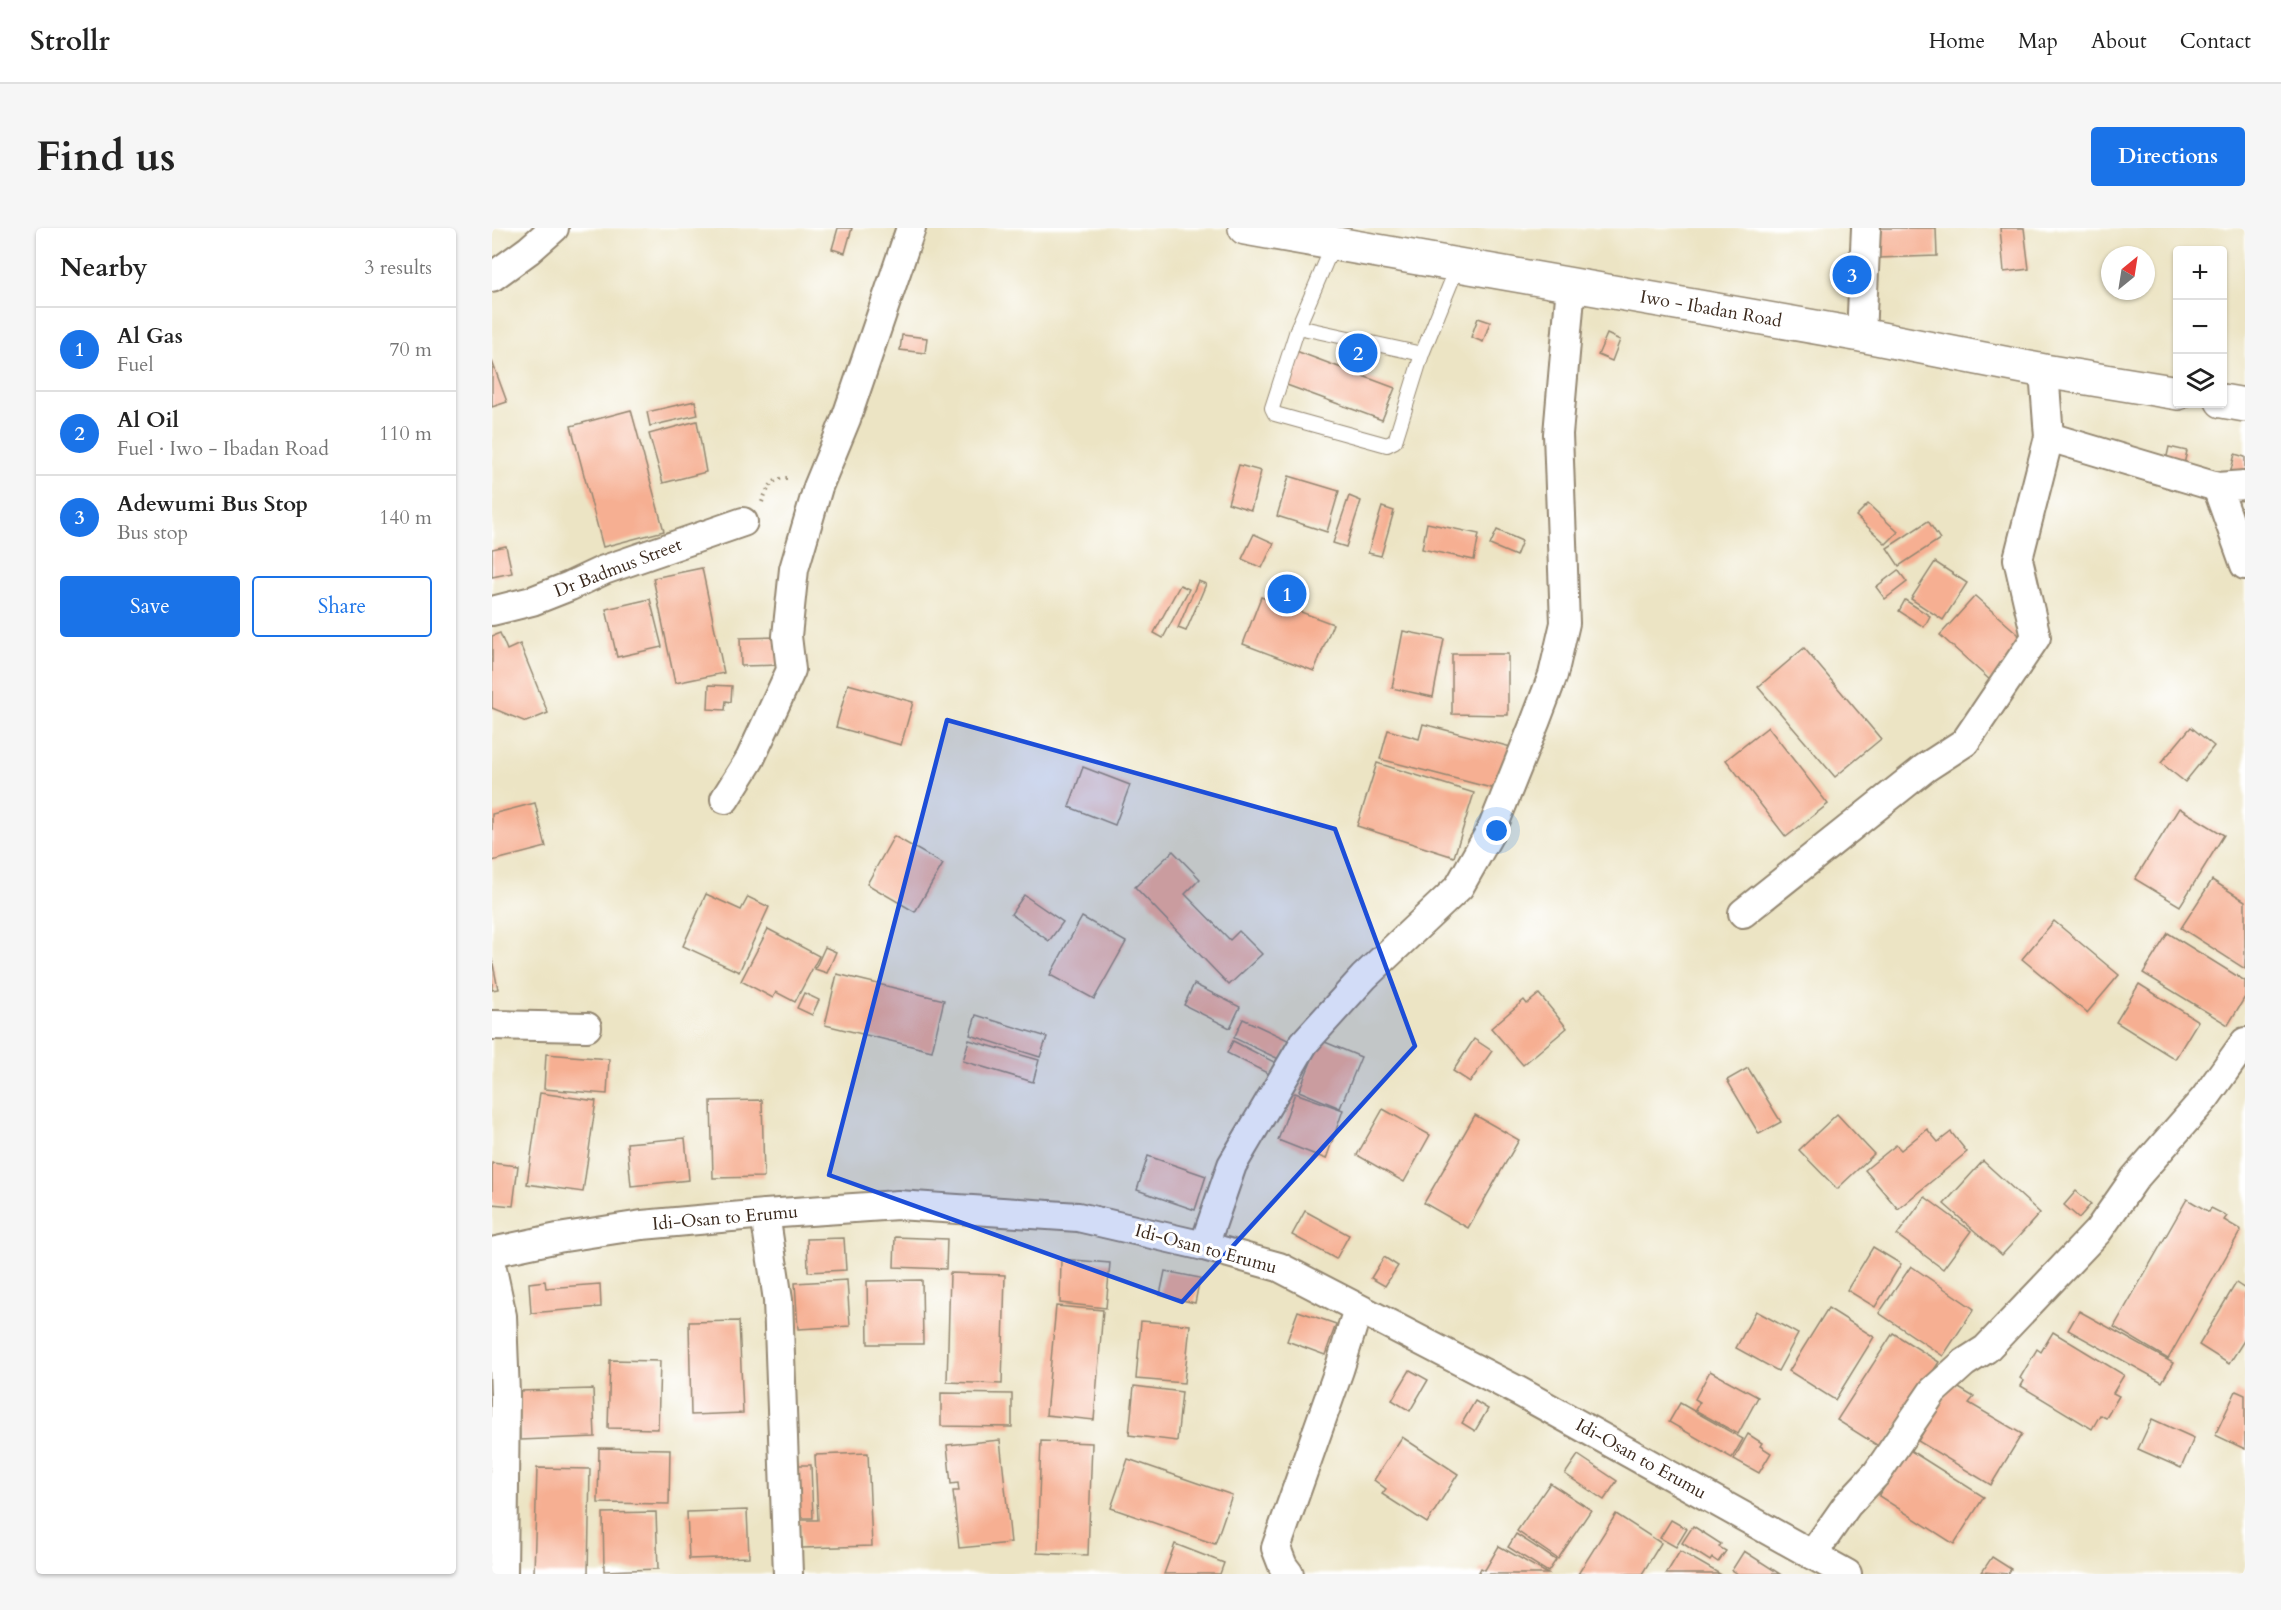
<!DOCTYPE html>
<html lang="en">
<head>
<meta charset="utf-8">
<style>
	body { margin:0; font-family:Cardo,serif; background:#f6f6f6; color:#222 }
	.controls { position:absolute; right:18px; top:18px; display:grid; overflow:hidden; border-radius:6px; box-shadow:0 2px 4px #0004 }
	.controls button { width:54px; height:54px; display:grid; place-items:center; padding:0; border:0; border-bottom:2px solid #e0e0e0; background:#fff; color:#222; font:30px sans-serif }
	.compass { position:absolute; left:1609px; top:18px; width:54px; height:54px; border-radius:50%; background:#fff; box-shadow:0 2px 4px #0004; rotate:30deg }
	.you { position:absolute; left:1005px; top:603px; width:21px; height:21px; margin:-15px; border:4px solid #fff; border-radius:50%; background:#1a73e8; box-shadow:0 0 0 9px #1a73e833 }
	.badge { display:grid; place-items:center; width:39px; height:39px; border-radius:50%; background:#1a73e8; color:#fff; font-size:20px; font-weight:700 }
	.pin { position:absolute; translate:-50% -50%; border:3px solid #fff; box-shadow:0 2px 6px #0006 }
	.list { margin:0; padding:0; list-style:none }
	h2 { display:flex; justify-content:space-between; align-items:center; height:78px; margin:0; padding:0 24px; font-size:26px }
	h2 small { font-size:20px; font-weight:400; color:#767676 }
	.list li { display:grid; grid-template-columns:39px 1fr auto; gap:18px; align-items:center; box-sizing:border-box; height:84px; padding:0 24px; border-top:2px solid #e0e0e0 }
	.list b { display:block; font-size:22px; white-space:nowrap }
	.list p { margin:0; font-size:20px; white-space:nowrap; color:#767676 }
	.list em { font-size:20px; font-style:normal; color:#767676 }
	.actions { display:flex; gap:12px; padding:18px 24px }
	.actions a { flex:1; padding:14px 0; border:2px solid #1a73e8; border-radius:6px; text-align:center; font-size:21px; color:#1a73e8 }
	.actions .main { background:#1a73e8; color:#fff }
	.icon { flex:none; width:33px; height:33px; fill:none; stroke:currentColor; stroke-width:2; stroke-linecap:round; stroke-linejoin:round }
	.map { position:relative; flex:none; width:1753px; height:1346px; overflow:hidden; border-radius:6px }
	header { display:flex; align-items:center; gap:36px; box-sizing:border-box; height:84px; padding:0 30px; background:#fff; border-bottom:2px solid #e0e0e0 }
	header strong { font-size:28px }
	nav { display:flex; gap:33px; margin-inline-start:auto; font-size:21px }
	.intro { display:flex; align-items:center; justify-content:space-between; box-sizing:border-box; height:144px; padding:0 36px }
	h1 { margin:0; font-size:42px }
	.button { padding:15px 27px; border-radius:6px; background:#1a73e8; color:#fff; font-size:21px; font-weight:700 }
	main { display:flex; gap:36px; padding:0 36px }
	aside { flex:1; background:#fff; border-radius:6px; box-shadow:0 2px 4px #0004 }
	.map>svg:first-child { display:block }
	.building { fill:#f6af92 }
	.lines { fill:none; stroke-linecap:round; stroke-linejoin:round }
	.service-casing { stroke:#948771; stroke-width:16 }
	.minor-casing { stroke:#948771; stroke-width:32 }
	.primary-casing { stroke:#948771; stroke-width:36 }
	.path { stroke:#948771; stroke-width:4; stroke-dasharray:1.5 4.5; stroke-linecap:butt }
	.service { stroke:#fff; stroke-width:14 }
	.minor { stroke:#fff; stroke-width:28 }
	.primary { stroke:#fff; stroke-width:33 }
	.marked { fill:#1d4ed8; fill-opacity:0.2; stroke:#1d4ed8; stroke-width:4.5; stroke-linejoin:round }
	.labels { text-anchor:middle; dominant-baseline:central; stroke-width:6; stroke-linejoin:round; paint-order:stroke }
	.street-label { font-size:18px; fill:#3b2a1e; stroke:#fff }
</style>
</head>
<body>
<header>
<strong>Strollr</strong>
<nav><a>Home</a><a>Map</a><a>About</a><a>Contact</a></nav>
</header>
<div class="intro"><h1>Find us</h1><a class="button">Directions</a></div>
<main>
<aside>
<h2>Nearby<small>3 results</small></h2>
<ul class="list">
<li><span class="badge">1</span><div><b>Al Gas</b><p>Fuel</p></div><em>70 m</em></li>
<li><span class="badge">2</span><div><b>Al Oil</b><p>Fuel · Iwo - Ibadan Road</p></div><em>110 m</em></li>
<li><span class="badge">3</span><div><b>Adewumi Bus Stop</b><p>Bus stop</p></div><em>140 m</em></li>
</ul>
<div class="actions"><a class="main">Save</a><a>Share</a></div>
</aside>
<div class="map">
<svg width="1753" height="1346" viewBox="0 0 1753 1346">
	<rect width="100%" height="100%" fill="#fff"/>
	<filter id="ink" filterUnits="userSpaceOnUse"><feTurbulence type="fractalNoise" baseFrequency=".0167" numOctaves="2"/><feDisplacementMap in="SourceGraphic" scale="12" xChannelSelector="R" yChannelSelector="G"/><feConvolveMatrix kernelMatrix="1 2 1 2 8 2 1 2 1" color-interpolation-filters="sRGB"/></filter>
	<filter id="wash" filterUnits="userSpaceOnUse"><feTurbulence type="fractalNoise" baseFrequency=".008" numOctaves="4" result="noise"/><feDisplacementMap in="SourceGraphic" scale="24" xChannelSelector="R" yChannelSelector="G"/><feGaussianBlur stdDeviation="1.35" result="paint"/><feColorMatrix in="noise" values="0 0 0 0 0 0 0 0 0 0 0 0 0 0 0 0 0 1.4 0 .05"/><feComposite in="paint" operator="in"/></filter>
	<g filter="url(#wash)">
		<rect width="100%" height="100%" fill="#ece4c4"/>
		<g id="blocks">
			<!-- building -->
			<g class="building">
				<path d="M346,0H360L353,25L340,21Z"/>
				<path d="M1385,0H1444L1445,28L1386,30Z"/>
				<path d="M1508,0H1532L1537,41L1512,44Z"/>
				<path d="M986,90L998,94L991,114L979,109Z"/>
				<path d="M1115,106L1128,112L1120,133L1106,127Z"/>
				<path d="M410,107L435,110L433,125L408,122Z"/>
				<path d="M804,123L903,160L890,192L792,156Z"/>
				<path d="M0,133L15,174L0,179Z"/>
				<path d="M203,173L206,187L158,198L155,184Z"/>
				<path d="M139,182L172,303L111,319L79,198Z"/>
				<path d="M205,193L214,244L171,255L157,206Z"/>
				<path d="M1677,219L1695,223L1691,241L1673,237Z"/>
				<path d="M1743,226L1753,229V250L1738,246Z"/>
				<path d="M747,237L769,243L759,282L736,275Z"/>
				<path d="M797,248L847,263L835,304L785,288Z"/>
				<path d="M857,268L869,273L854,319L841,315Z"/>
				<path d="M1376,276L1406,304L1394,316L1364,288Z"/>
				<path d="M890,279L902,283L889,328L876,325Z"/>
				<path d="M1436,293L1448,311L1407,338L1395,320Z"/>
				<path d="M935,295L987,306L982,332L930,321Z"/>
				<path d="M1005,302L1030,313L1024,328L998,317Z"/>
				<path d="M762,306L782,315L770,340L750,331Z"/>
				<path d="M14,318L20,345L0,349V321Z"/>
				<path d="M1443,334L1475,355L1451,392L1419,371Z"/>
				<path d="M210,340L232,445L183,455L161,350Z"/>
				<path d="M1406,342L1415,354L1393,371L1384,359Z"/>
				<path d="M706,353L714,356L694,403L686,400Z"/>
				<path d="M688,357L697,361L671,410L662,405Z"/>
				<path d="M1483,368L1535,414L1499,453L1448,407Z"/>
				<path d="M769,369L841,396L822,443L751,416Z"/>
				<path d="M158,371L170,419L125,429L114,381Z"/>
				<path d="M1413,372L1438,388L1432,399L1407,383Z"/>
				<path d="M911,403L952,411L941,469L900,460Z"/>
				<path d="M8,405L15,422L28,416L56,485L34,494L0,480V408Z"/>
				<path d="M287,409L288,437L249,438L248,410Z"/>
				<path d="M1312,420L1389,511L1343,549L1266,459Z"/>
				<path d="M960,426H1016V487L960,486Z"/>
				<path d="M356,456L421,474L409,517L344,499Z"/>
				<path d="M217,457L240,458L239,474L234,473L233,482L216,481Z"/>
				<path d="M931,496L1019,519L1007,562L888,531L896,502L927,511Z"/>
				<path d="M1276,499L1336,576L1294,609L1234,532Z"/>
				<path d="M1699,499L1722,518L1693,554L1669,535Z"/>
				<path d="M885,535L982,565L962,629L865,598Z"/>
				<path d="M591,539L638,557L623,597L577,579Z"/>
				<path d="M43,575L54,619L0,633V586Z"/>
				<path d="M1687,580L1732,607L1688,678L1643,651Z"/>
				<path d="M402,608L451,636L423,684L375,656Z"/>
				<path d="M681,623L708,651L693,666L738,712L747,703L770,726L737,757L643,659Z"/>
				<path d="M1720,652L1753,673V741L1689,700Z"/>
				<path d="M214,666L249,682L256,669L277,679L247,744L191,718Z"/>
				<path d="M532,667L571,694L557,713L519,686Z"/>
				<path d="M590,689L634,714L602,771L558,747Z"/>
				<path d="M1562,693L1627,747L1595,785L1530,731Z"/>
				<path d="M276,701L327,728L303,774L284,764L281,770L249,753Z"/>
				<path d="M1676,705L1753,753V769L1736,797L1651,745Z"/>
				<path d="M333,719L344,724L335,745L323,741Z"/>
				<path d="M0,731L6,761L0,762Z"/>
				<path d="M345,746L452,772L440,823L333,797Z"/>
				<path d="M702,756L748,779L738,800L692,777Z"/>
				<path d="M1647,756L1706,793L1683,831L1624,794Z"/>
				<path d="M312,765L327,772L320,787L305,780Z"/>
				<path d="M1047,766L1075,800L1031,837L999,800L1032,772L1035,776Z"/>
				<path d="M484,787L555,809L548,829L478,807Z"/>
				<path d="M751,791L798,813L789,832L742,810Z"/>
				<path d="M982,811L1000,823L978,854L961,843Z"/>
				<path d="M477,812L547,832L541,854L471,833Z"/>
				<path d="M828,812L869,829L848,880L807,863Z"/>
				<path d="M741,813L784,835L779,847L735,825Z"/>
				<path d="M54,826L117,831L115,866L52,861Z"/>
				<path d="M1256,840L1289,894L1267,906L1235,852Z"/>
				<path d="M48,865L104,873L91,964L35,956Z"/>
				<path d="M803,865L851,882L834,931L786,912Z"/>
				<path d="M270,872L272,949L221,950L219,873Z"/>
				<path d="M891,881L938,907L912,954L865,927Z"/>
				<path d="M1345,886L1382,926L1345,961L1307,922Z"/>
				<path d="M983,887L1027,912L976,1000L932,975Z"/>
				<path d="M1435,901L1446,914L1459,904L1475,924L1406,981L1373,942L1404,917L1409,922Z"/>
				<path d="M193,910L197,952L139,958L135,915Z"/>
				<path d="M656,928L714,948L703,982L645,962Z"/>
				<path d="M1491,933L1548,985L1510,1027L1452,976Z"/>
				<path d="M0,935L26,938L21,978L0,976Z"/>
				<path d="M1584,963L1599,976L1587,990L1572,977Z"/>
				<path d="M1433,969L1479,1003L1451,1041L1405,1007Z"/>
				<path d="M1695,971L1717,984L1719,980L1735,988L1732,992L1749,1002L1676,1131L1622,1099Z"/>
				<path d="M813,983L857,1007L844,1031L800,1007Z"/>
				<path d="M403,1009L455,1011L454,1041L402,1039Z"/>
				<path d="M352,1010L354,1042L316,1044L315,1011Z"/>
				<path d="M1381,1019L1409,1036L1383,1079L1355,1062Z"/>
				<path d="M892,1029L906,1038L893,1058L879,1050Z"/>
				<path d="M569,1031L618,1035L614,1080L568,1075Z"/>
				<path d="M1419,1038L1482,1081L1451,1128L1387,1085Z"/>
				<path d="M673,1043L708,1050L703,1075L668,1067Z"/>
				<path d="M458,1045L513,1047L510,1156L455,1154Z"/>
				<path d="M355,1052L358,1098L306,1101L303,1055Z"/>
				<path d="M430,1052L431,1116H376L375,1053Z"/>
				<path d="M53,1053L54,1060L108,1056L109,1079L39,1085L37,1055Z"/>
				<path d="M1744,1055L1753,1061V1111L1737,1136L1707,1117Z"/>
				<path d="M564,1078L611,1082L602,1192L554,1187Z"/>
				<path d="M1336,1080L1382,1109L1343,1172L1297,1143Z"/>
				<path d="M806,1083L844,1096L833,1127L795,1113Z"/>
				<path d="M1264,1083L1306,1106L1286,1143L1244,1120Z"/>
				<path d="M1587,1083L1681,1135L1670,1154L1576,1102Z"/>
				<path d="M247,1093L251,1185L199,1187L197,1094Z"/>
				<path d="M649,1093L698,1097L692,1155L644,1151Z"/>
				<path d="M1561,1104L1632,1147L1621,1165L1627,1168L1614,1190L1608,1187L1600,1201L1529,1158L1532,1153L1528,1150L1545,1121L1549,1124Z"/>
				<path d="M1401,1105L1447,1134L1391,1221L1345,1192Z"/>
				<path d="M118,1132L168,1133L166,1201L116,1200Z"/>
				<path d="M918,1142L936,1152L918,1183L900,1172Z"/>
				<path d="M1218,1143L1266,1169L1246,1206L1203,1182L1208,1174L1203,1171Z"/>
				<path d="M1460,1156L1482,1169L1477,1175L1530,1206L1499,1257L1426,1213Z"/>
				<path d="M642,1158L690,1164L685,1213L637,1207Z"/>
				<path d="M101,1161L103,1209L28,1212L27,1163Z"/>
				<path d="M1744,1163L1753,1167V1221L1723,1207Z"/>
				<path d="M449,1165L520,1166V1199L449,1198Z"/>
				<path d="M983,1173L996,1181L983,1203L970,1195Z"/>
				<path d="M1188,1175L1251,1211L1240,1230L1177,1194Z"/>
				<path d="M1660,1191L1702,1210L1689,1240L1646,1221Z"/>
				<path d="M1256,1206L1270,1215L1268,1218L1279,1225L1267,1245L1242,1231Z"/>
				<path d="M910,1209L966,1246L935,1295L890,1266L894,1261L882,1252Z"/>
				<path d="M508,1212L519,1315L467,1320L461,1263H467L466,1255L459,1256L455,1217Z"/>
				<path d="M549,1213L600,1215L596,1327L545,1325Z"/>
				<path d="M107,1220L178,1221L177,1276L106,1275Z"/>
				<path d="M1416,1221L1492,1269L1462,1316L1387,1268Z"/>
				<path d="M376,1225L380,1318L310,1320L308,1292H326L323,1227Z"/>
				<path d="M1086,1227L1125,1253L1112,1272L1073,1246Z"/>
				<path d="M636,1231L740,1267L723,1316L619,1280Z"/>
				<path d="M300,1237H319L321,1290H300Z"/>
				<path d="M45,1240L98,1241L96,1346H42Z"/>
				<path d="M1058,1255L1099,1282L1066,1331L1025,1303Z"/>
				<path d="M255,1282L257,1329L197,1331L195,1284Z"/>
				<path d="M164,1284L166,1341L112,1343L111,1285Z"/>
				<path d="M1124,1286L1169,1315L1150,1346H1086Z"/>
				<path d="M1179,1292L1195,1301L1184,1319L1168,1310Z"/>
				<path d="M1201,1298L1229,1316L1227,1319L1234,1323L1226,1334L1220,1330L1218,1333L1190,1315Z"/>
				<path d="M1024,1306L1064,1332L1056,1344L1016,1319Z"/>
				<path d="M683,1316L732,1335L728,1346H672Z"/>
				<path d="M1007,1318L1056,1346H986L989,1340L993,1342Z"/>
				<path d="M1188,1323L1228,1346H1174Z"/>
				<path d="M1252,1323L1288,1346H1246L1240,1342Z"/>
				<path d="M1500,1329L1519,1341L1516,1346L1490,1344Z"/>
			</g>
		</g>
	</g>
	<g filter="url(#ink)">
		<use href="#blocks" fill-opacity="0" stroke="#948771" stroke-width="1.5"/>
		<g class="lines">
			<defs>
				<g id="service">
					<path d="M842,15L806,99L780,180L783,186L895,217L903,213L930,126L966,37"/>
					<path d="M806,99L930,126"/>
				</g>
				<g id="minor">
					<path d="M0,49L37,22L62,0"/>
					<path d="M1369,107L1374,0"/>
					<path d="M1557,209L1725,259L1753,257"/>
					<path d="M1725,259L1753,337"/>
					<path d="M0,383L40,373L78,358L112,342L251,294"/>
					<path d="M233,571L258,531L299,442L295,408L302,341L326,259L354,191L419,0"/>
					<path d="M1251,685L1433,540L1473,514L1544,409L1526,331L1557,209L1552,143"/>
					<path d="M0,797L95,799"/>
					<path d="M273,986L286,1072L296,1346"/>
					<path d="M712,1018L740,937L812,815L872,749L967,659L1001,599L1044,492L1061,447L1073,395L1066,206L1079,57"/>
					<path d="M0,1024L66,1010L150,997L273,986L406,977L586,989L712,1018L787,1039L1028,1164L1355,1346"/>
					<path d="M0,1041L10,1088L13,1166L11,1346"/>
					<path d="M1320,1327L1355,1277L1385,1245L1441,1163L1472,1135L1494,1121L1606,1003L1643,950L1713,870L1753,814"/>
					<path d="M797,1346L791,1338L784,1320L847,1142L866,1081"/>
				</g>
				<g id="primary">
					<path d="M753,0L1369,107L1552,143L1686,165"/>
					<path d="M1730,173L1753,177"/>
				</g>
			</defs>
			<!-- service casing -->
			<use href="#service" class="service-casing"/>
			<!-- minor casing -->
			<use href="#minor" class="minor-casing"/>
			<!-- primary casing -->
			<use href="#primary" class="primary-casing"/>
			<!-- path -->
			<path class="path" d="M270,274C276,259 281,249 297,250"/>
			<!-- service -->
			<use href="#service" class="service"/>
			<!-- minor -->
			<use href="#minor" class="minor"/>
			<!-- primary -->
			<use href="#primary" class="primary"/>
		</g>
	</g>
	<!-- marked area -->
	<path class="marked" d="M455,492L843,601L923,818L690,1074L337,947Z"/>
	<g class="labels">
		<!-- street labels -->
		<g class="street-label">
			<text transform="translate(1219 81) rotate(10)">Iwo - Ibadan Road</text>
			<text transform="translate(126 340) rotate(-21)">Dr Badmus Street</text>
			<text transform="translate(233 990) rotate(-5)">Idi-Osan to Erumu</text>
			<text transform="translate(714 1021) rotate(15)">Idi-Osan to Erumu</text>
			<text transform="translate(1149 1231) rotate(29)">Idi-Osan to Erumu</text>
		</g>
	</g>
</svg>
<div class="controls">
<button>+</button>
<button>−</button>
<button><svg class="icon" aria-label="layers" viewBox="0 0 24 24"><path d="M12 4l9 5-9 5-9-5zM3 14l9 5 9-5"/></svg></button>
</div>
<svg class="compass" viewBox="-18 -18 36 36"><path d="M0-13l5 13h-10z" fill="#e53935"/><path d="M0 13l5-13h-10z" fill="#767676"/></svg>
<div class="you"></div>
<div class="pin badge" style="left:795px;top:366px">1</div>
<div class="pin badge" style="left:866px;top:125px">2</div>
<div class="pin badge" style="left:1360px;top:47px">3</div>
</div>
</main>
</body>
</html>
